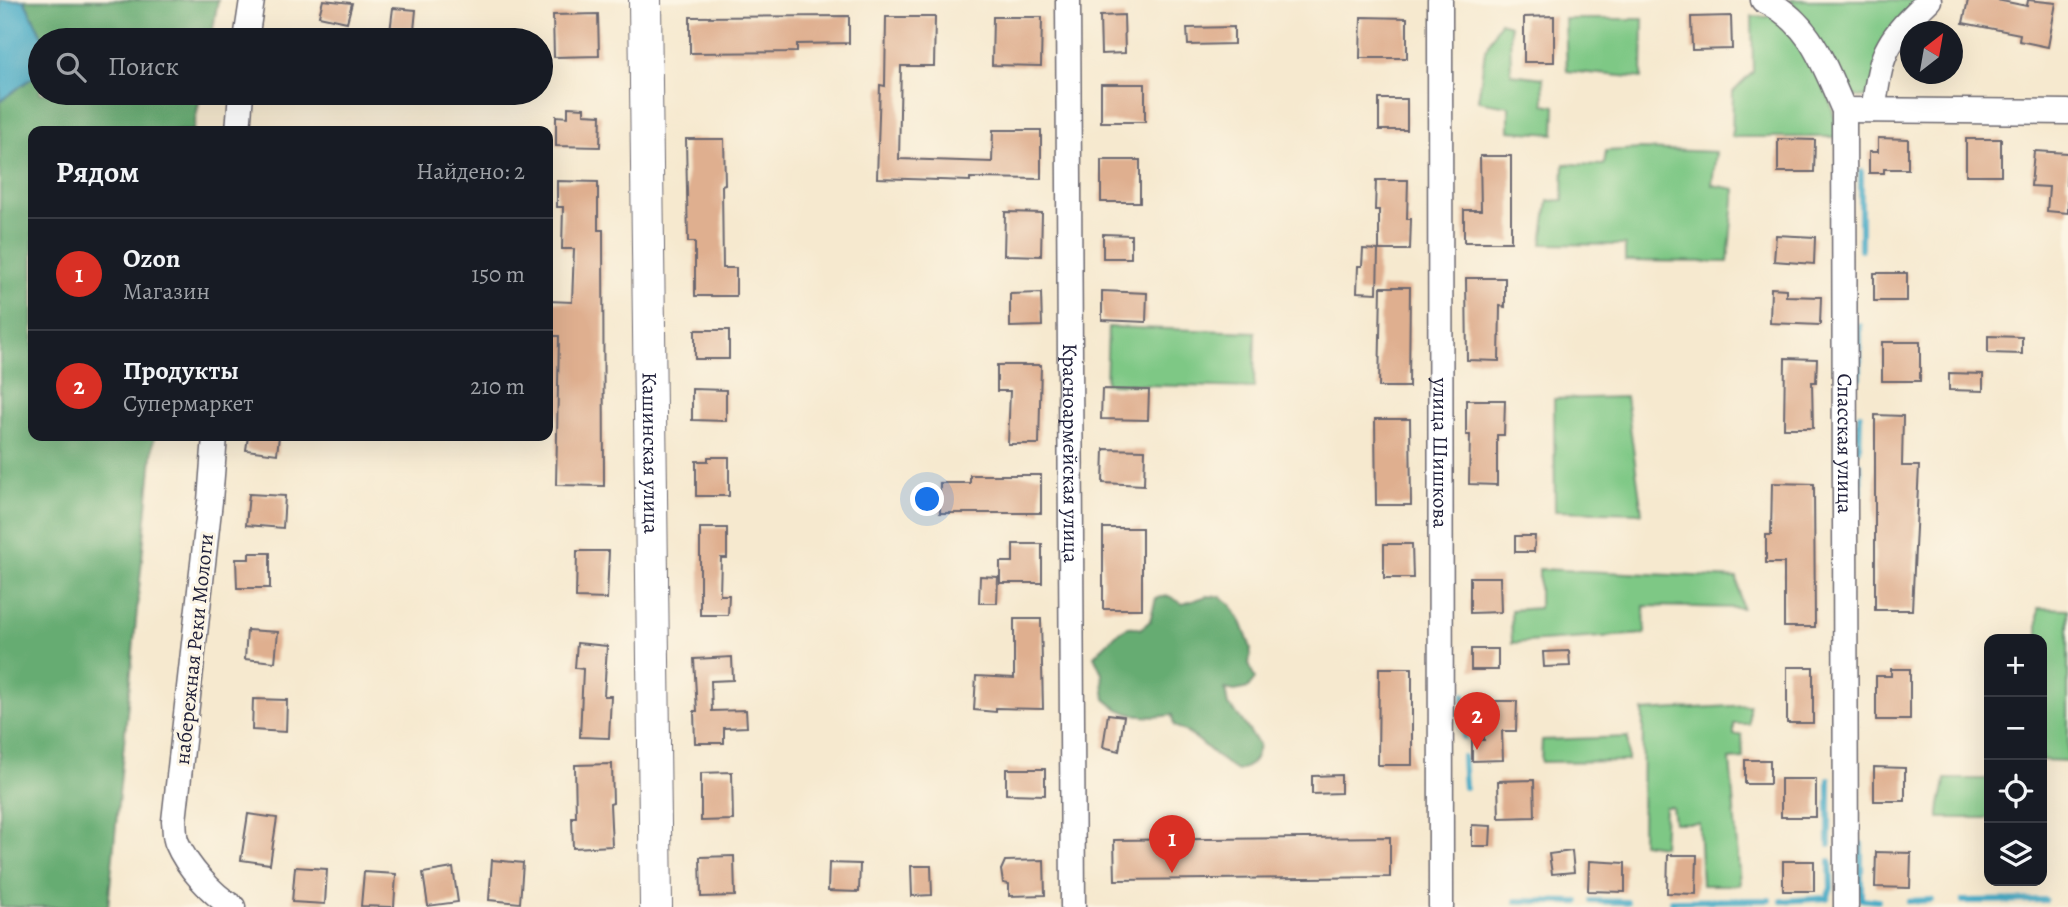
<!DOCTYPE html>
<html lang="ru">
<head>
<meta charset="utf-8">
<style>
	body { margin:0; font-family:Alegreya,serif; background:#242831; color:#f1f3f6 }
	.controls { position:absolute; right:21px; bottom:21px; display:grid; overflow:hidden; border-radius:14px; box-shadow:0 7px 28px #0002 }
	.controls button { width:63px; height:63px; display:grid; place-items:center; padding:0; border:0; border-bottom:2px solid #363941; background:#171b24; color:#f1f3f6; font:35px sans-serif }
	.compass { position:absolute; left:1900px; top:21px; width:63px; height:63px; border-radius:50%; background:#171b24; box-shadow:0 7px 28px #0002; rotate:31deg }
	.you { position:absolute; left:928px; top:500px; width:24px; height:24px; margin:-18px; border:5px solid #fff; border-radius:50%; background:#1a73e8; box-shadow:0 0 0 10px #1a73e833 }
	.badge { display:grid; place-items:center; width:46px; height:46px; border-radius:50%; background:#d93025; color:#fff; font-size:23px; font-weight:700 }
	.pin { position:absolute; translate:-50% -58px; filter:drop-shadow(0 2px 4px #0008) }
	.pin::after { content:''; position:absolute; top:37px; width:24px; height:21px; background:inherit; clip-path:polygon(0 0,100% 0,50% 100%) }
	.list { margin:0; padding:0; list-style:none }
	h2 { display:flex; justify-content:space-between; align-items:center; height:91px; margin:0; padding:0 28px; font-size:30px }
	h2 small { font-size:23px; font-weight:400; color:#9ea1a6 }
	.list li { display:grid; grid-template-columns:46px 1fr auto; gap:21px; align-items:center; box-sizing:border-box; height:112px; padding:0 28px; border-top:2px solid #363941 }
	.list b { display:block; font-size:26px; white-space:nowrap }
	.list p { margin:0; font-size:23px; white-space:nowrap; color:#9ea1a6 }
	.list em { font-size:23px; font-style:normal; color:#9ea1a6 }
	.icon { flex:none; width:38px; height:38px; fill:none; stroke:currentColor; stroke-width:2; stroke-linecap:round; stroke-linejoin:round }
	.map { position:relative; flex:none; width:2068px; height:907px; overflow:hidden }
	.search { position:absolute; background:#171b24; box-shadow:0 7px 28px #0002; left:28px; top:28px; width:525px; height:77px; display:flex; align-items:center; gap:18px; box-sizing:border-box; padding:0 24px; border-radius:38px; color:#9ea1a6; font-size:26px }
	.panel { position:absolute; background:#171b24; box-shadow:0 7px 28px #0002; left:28px; top:126px; width:525px; height:315px; border-radius:14px }
	.map>svg:first-child { display:block }
	.green { fill:#7ec885; stroke:#507560; stroke-width:2 }
	.forest { fill:#66ac72; stroke:#446756; stroke-width:2 }
	.water { fill:#46abc6; stroke:#346680; stroke-width:2 }
	.lines { fill:none; stroke-linecap:round; stroke-linejoin:round }
	.stream { stroke:#46abc6; stroke-width:6 }
	.building { fill:#dfaf8f }
	.minor-casing { stroke:#6c686f; stroke-width:27 }
	.major-casing { stroke:#6c686f; stroke-width:34 }
	.minor { stroke:#fff; stroke-width:24 }
	.major { stroke:#fff; stroke-width:32 }
	.labels { text-anchor:middle; dominant-baseline:central; stroke-width:6; stroke-linejoin:round; paint-order:stroke }
	.street-label { font-size:21px; fill:#22223b; stroke:#fcf5e5 }
</style>
</head>
<body>
<div class="map">
<svg width="2068" height="907" viewBox="0 0 2068 907">
	<rect width="100%" height="100%" fill="#fcf5e5"/>
	<filter id="ink" filterUnits="userSpaceOnUse"><feTurbulence type="fractalNoise" baseFrequency=".0143" numOctaves="2"/><feDisplacementMap in="SourceGraphic" scale="14" xChannelSelector="R" yChannelSelector="G"/><feConvolveMatrix kernelMatrix="1 2 1 2 8 2 1 2 1" color-interpolation-filters="sRGB"/></filter>
	<filter id="wash" filterUnits="userSpaceOnUse"><feTurbulence type="fractalNoise" baseFrequency=".00686" numOctaves="4" result="noise"/><feDisplacementMap in="SourceGraphic" scale="28" xChannelSelector="R" yChannelSelector="G"/><feGaussianBlur stdDeviation="1.57" result="paint"/><feColorMatrix in="noise" values="0 0 0 0 0 0 0 0 0 0 0 0 0 0 0 0 0 1.4 0 .05"/><feComposite in="paint" operator="in"/></filter>
	<g filter="url(#wash)">
		<rect width="100%" height="100%" fill="#f6e9cf"/>
		<!-- green -->
		<g class="green">
			<path d="M1789,0H1916L1865,98L1854,96L1846,91L1802,13Z"/>
			<path d="M1771,14L1792,30L1830,99L1839,137H1732L1733,92L1753,72L1752,16L1767,17Z"/>
			<path d="M1565,19H1643L1642,78L1567,71Z"/>
			<path d="M1500,22L1510,25L1511,74L1543,78L1544,104L1555,106L1554,134L1509,131V106L1478,101L1485,51Z"/>
			<path d="M1641,149L1716,152L1712,185L1735,189L1728,262L1625,261V245L1542,244L1548,201L1563,200L1564,164L1604,165L1606,151Z"/>
			<path d="M1108,327L1255,332L1254,388L1106,384Z"/>
			<path d="M1626,397L1642,513L1555,511L1554,399Z"/>
			<path d="M1539,569L1737,578L1742,608L1644,606L1645,634L1512,643L1511,610L1539,608Z"/>
			<path d="M2038,608L2068,609V761L2042,760V639H2038Z"/>
			<path d="M1749,705V724H1734V735H1742L1743,758L1730,759L1740,885H1702L1699,823H1674L1672,807H1665L1663,846L1642,843L1643,711Z"/>
			<path d="M1628,737V761L1541,762L1542,740Z"/>
			<path d="M1945,779H1989V818H1939C1938,804 1944,793 1945,779Z"/>
		</g>
		<!-- forest -->
		<g class="forest">
			<path d="M24,0H218L211,40H44Z"/>
			<path d="M40,72V93H201L193,131H33V436H154L108,907H0V101Z"/>
			<path d="M1169,596L1183,604L1207,596L1221,597L1231,605L1242,624L1251,648L1249,664L1255,679L1248,688L1235,691L1225,689L1228,705C1242,716 1247,731 1259,744C1257,760 1252,766 1237,771C1214,758 1199,735 1174,726L1172,715C1147,719 1124,717 1105,699L1102,673L1094,656C1100,650 1122,627 1129,627C1133,626 1137,628 1141,629L1150,621L1156,598Z"/>
		</g>
		<!-- water -->
		<path class="water" d="M0,0H24L44,40H40V72L0,101Z"/>
		<g class="lines">
			<!-- stream -->
			<g class="stream">
				<path d="M1861,249V172"/>
				<path d="M1860,326V377"/>
				<path d="M1859,450L1860,415"/>
				<path d="M1860,464L1861,493"/>
				<path d="M1464,737V695"/>
				<path d="M1463,757L1465,787"/>
				<path d="M1829,779V844"/>
				<path d="M1861,844V899L1878,901"/>
				<path d="M1516,901L1578,902"/>
				<path d="M1592,901L1627,902"/>
				<path d="M1672,901L1769,900"/>
				<path d="M1782,901L1827,898L1831,888L1830,861"/>
				<path d="M1909,901L1931,900"/>
				<path d="M1963,901L2045,900"/>
			</g>
		</g>
		<g id="blocks">
			<!-- building -->
			<g class="building">
				<path d="M323,0L352,3L347,22L319,16Z"/>
				<path d="M1968,0H1997L2027,6L2028,0L2056,3L2048,47L2019,41L2020,34L1963,23Z"/>
				<path d="M393,8L416,10L413,40H389Z"/>
				<path d="M598,14L599,56L554,57L553,15Z"/>
				<path d="M1124,15L1125,53L1101,54L1100,16Z"/>
				<path d="M849,16V43L797,44V52L690,53V17Z"/>
				<path d="M1554,16V62H1524V17Z"/>
				<path d="M1731,16L1732,49L1692,50L1691,17Z"/>
				<path d="M886,17H935L934,66H901L899,159L992,162L993,130H1041V179L970,178V181L877,178L880,85L885,86Z"/>
				<path d="M993,17H1042L1041,66L992,65Z"/>
				<path d="M1361,17L1407,18V58H1360Z"/>
				<path d="M1234,27V44L1188,45L1187,28Z"/>
				<rect x="1101" y="84" width="44" height="38"/>
				<rect x="1379" y="99" width="28" height="31"/>
				<path d="M568,107L584,108V114L601,115L600,147L556,146V116L568,117Z"/>
				<path d="M1878,138L1908,139V169H1884V173H1869V152H1878Z"/>
				<path d="M686,139H724L725,184L722,185L723,268H736V296H695V242H688Z"/>
				<path d="M1778,139L1815,140L1814,172H1778Z"/>
				<rect x="1966" y="139" width="35" height="36"/>
				<path d="M2034,151L2068,153L2066,185H2068V213L2047,211L2049,187L2031,186Z"/>
				<path d="M1480,156H1511V242H1464V210H1481Z"/>
				<rect x="1101" y="160" width="39" height="42"/>
				<path d="M1376,180H1408L1407,219H1411L1410,250H1379V210H1375Z"/>
				<path d="M557,181L598,182V230H603L604,486L556,485L559,336H548V301L572,302L574,249H562L563,207H557Z"/>
				<path d="M1005,212L1042,213L1041,256L1004,255Z"/>
				<path d="M1103,234L1131,235V258H1103Z"/>
				<path d="M1776,235L1815,237L1814,264L1774,261Z"/>
				<path d="M1363,249L1378,250L1377,293L1357,292L1358,266H1362Z"/>
				<rect x="1874" y="273" width="33" height="28"/>
				<path d="M1466,278H1505V307L1500,306L1499,361L1467,360Z"/>
				<path d="M1381,287H1410L1409,387H1379Z"/>
				<path d="M1771,288L1786,289V296L1821,297L1820,325L1770,323Z"/>
				<path d="M1102,291L1147,293L1146,322L1102,320Z"/>
				<path d="M1041,293L1042,326L1010,327V294Z"/>
				<rect x="695" y="330" width="34" height="29"/>
				<path d="M1988,336L2022,337V354L1988,353Z"/>
				<rect x="1882" y="342" width="38" height="39"/>
				<path d="M1785,358L1817,359L1816,382H1812L1813,428H1784Z"/>
				<path d="M997,365H1041L1039,444H1008L1010,391H997Z"/>
				<path d="M1949,373L1983,374V391L1949,390Z"/>
				<path d="M692,389L726,390V421L692,420Z"/>
				<path d="M1102,389L1149,390L1148,420L1101,419Z"/>
				<path d="M1466,400H1505L1504,435H1497V485L1469,484L1470,435H1466Z"/>
				<path d="M1875,415L1903,416L1902,466H1919L1912,610H1875Z"/>
				<path d="M1375,419H1410L1411,505H1376Z"/>
				<path d="M248,436H279L277,454L246,450Z"/>
				<path d="M1104,449L1145,450L1144,485L1103,483Z"/>
				<path d="M708,457H729V496H696V461H708Z"/>
				<path d="M970,475H1041V513H940V483H970Z"/>
				<path d="M1772,483L1814,484L1815,627H1784V563H1766V535H1771Z"/>
				<path d="M249,494L285,496L283,528L246,525Z"/>
				<path d="M700,528H727V558H721L720,595H729L728,615H700Z"/>
				<rect x="1103" y="528" width="39" height="81"/>
				<path d="M1515,536H1535L1534,552H1515Z"/>
				<path d="M1013,544H1042V583H1000V562H1013Z"/>
				<path d="M1384,544H1412L1413,578H1384Z"/>
				<path d="M577,551H609L607,599L576,598Z"/>
				<path d="M249,553H270V588H237L236,559H249Z"/>
				<path d="M980,576L998,577L997,603H979Z"/>
				<path d="M1470,577H1500L1501,612L1470,613Z"/>
				<path d="M1014,619H1041L1043,709L996,708V712L974,710L976,676L1014,678Z"/>
				<path d="M247,630L278,632L275,662L245,659Z"/>
				<path d="M577,643L607,646L604,696H611L609,738L580,737L583,669L575,668Z"/>
				<rect x="1471" y="649" width="27" height="21"/>
				<path d="M1569,651L1570,666L1544,667L1543,652Z"/>
				<path d="M732,657L733,680L711,681L712,711L746,710L747,727L724,728V743H695L694,711H697L694,659Z"/>
				<rect x="1787" y="667" width="26" height="56"/>
				<path d="M1379,668H1412V765H1378Z"/>
				<path d="M1891,669H1910V720H1876V676H1891Z"/>
				<path d="M253,699L287,700L286,732L252,730Z"/>
				<path d="M1485,701H1517L1516,731H1502L1503,760L1472,761V740H1484Z"/>
				<path d="M1108,714L1124,716L1119,751L1103,747Z"/>
				<rect x="1745" y="760" width="25" height="24"/>
				<path d="M612,764L613,803L610,804L612,846L573,848L572,817H576L575,765Z"/>
				<path d="M1874,767L1905,768V801H1874Z"/>
				<path d="M1006,769H1045V795L1006,794Z"/>
				<path d="M732,772L733,820L701,821V773Z"/>
				<path d="M1341,775V793L1312,794V776Z"/>
				<rect x="1781" y="779" width="35" height="38"/>
				<path d="M1534,780L1535,817L1499,818L1498,781Z"/>
				<path d="M248,814L277,818L270,864L241,860Z"/>
				<path d="M1472,825L1491,826L1490,846H1472Z"/>
				<path d="M1390,837V877L1115,880L1114,840Z"/>
				<path d="M1572,851L1574,872L1552,874L1549,854Z"/>
				<path d="M1876,852L1911,853L1910,888L1875,887Z"/>
				<path d="M1668,855H1697L1696,894L1667,893Z"/>
				<path d="M734,856L735,896L701,897L700,857Z"/>
				<path d="M492,860L523,863L520,903L489,900Z"/>
				<path d="M1044,860L1045,895L1009,896V884L1003,883L1001,870L1005,861Z"/>
				<path d="M1589,861L1625,863V892L1588,891Z"/>
				<rect x="1783" y="861" width="31" height="30"/>
				<path d="M829,863L860,864L859,892L828,891Z"/>
				<path d="M911,866H931L932,895L912,896Z"/>
				<path d="M295,867L327,869L325,904L292,902Z"/>
				<path d="M453,868L458,902L428,906L423,873Z"/>
				<path d="M364,872L396,874L394,907L361,906Z"/>
			</g>
		</g>
	</g>
	<g filter="url(#ink)">
		<use href="#blocks" fill-opacity="0" stroke="#6c686f" stroke-width="2"/>
		<g class="lines">
			<defs>
				<g id="minor">
					<path id="s1" d="M1068,0L1073,907"/>
					<path id="s2" d="M1440,0L1441,907"/>
					<path id="s3" d="M1763,0C1811,21 1824,66 1844,110L1846,907"/>
					<path d="M246,40L252,0"/>
					<path d="M1844,110L2068,112"/>
					<path d="M1873,110C1877,90 1878,65 1889,46C1899,28 1915,14 1929,0"/>
					<path d="M238,131L241,93"/>
					<path d="M215,436L210,501L174,821C175,828 174,837 177,843C187,867 212,894 233,907"/>
				</g>
				<g id="major">
					<path id="s4" d="M645,0L656,907"/>
				</g>
			</defs>
			<!-- minor casing -->
			<use href="#minor" class="minor-casing"/>
			<!-- major casing -->
			<use href="#major" class="major-casing"/>
			<!-- minor -->
			<use href="#minor" class="minor"/>
			<!-- major -->
			<use href="#major" class="major"/>
		</g>
	</g>
	<g class="labels">
		<!-- street labels -->
		<g class="street-label">
			<text stroke="none"><textPath href="#s3" startOffset="474">Спасская улица</textPath></text>
			<text stroke="none"><textPath href="#s1" startOffset="453">Красноармейская улица</textPath></text>
			<text stroke="none"><textPath href="#s4" startOffset="453">Кашинская улица</textPath></text>
			<text stroke="none"><textPath href="#s2" startOffset="453">улица Шишкова</textPath></text>
			<text transform="translate(194 649) rotate(-84)">набережная Реки Мологи</text>
		</g>
	</g>
</svg>
<div class="controls">
<button>+</button>
<button>−</button>
<button><svg class="icon" aria-label="locate" viewBox="0 0 24 24"><circle cx="12" cy="12" r="6"/><path d="M12 2v4M12 18v4M2 12h4M18 12h4"/></svg></button>
<button><svg class="icon" aria-label="layers" viewBox="0 0 24 24"><path d="M12 4l9 5-9 5-9-5zM3 14l9 5 9-5"/></svg></button>
</div>
<svg class="compass" viewBox="-18 -18 36 36"><path d="M0-13l5 13h-10z" fill="#e53935"/><path d="M0 13l5-13h-10z" fill="#9ea1a6"/></svg>
<div class="you"></div>
<div class="pin badge" style="left:1172px;top:873px">1</div>
<div class="pin badge" style="left:1477px;top:750px">2</div>
<div class="search"><svg class="icon" aria-label="search" viewBox="0 0 24 24"><circle cx="10" cy="10" r="6"/><path d="M15 15l6 6"/></svg>Поиск</div>
<section class="panel">
<h2>Рядом<small>Найдено: 2</small></h2>
<ul class="list">
<li><span class="badge">1</span><div><b>Ozon</b><p>Магазин</p></div><em>150 m</em></li>
<li><span class="badge">2</span><div><b>Продукты</b><p>Супермаркет</p></div><em>210 m</em></li>
</ul>
</section>
</div>
</body>
</html>
